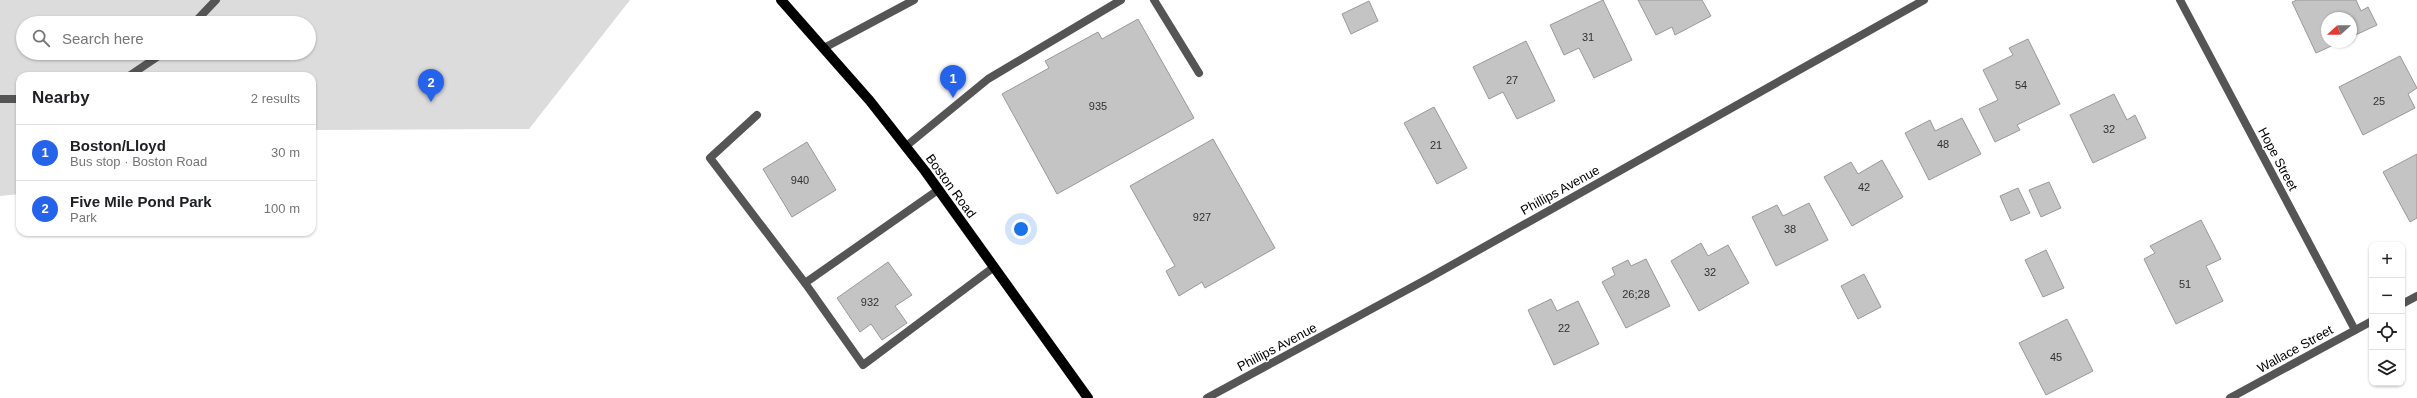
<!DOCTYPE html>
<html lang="en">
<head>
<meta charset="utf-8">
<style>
	body { margin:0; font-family:Helvetica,sans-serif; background:#f2f2f2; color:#202124 }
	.controls { position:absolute; right:12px; bottom:12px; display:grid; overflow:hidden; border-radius:8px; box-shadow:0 1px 3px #0004 }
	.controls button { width:36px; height:36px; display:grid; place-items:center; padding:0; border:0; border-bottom:1px solid #e0e0e0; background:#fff; color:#202124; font:20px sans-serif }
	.compass { position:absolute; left:2321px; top:12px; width:36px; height:36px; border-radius:50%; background:#fff; box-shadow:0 1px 3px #0004; rotate:249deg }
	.you { position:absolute; left:1021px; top:229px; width:14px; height:14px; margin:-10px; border:3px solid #fff; border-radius:50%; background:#1a73e8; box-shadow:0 0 0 6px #1a73e833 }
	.badge { display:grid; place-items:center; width:26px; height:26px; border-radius:50%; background:#2563eb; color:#fff; font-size:13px; font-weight:700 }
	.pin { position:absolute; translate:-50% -33px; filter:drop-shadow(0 1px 2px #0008) }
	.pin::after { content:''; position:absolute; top:21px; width:14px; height:12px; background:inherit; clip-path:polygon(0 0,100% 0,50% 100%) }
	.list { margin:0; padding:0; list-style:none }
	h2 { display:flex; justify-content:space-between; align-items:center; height:52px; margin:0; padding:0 16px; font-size:17px }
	h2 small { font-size:13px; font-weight:400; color:#757577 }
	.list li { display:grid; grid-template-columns:26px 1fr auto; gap:12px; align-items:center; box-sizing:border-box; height:56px; padding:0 16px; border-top:1px solid #e0e0e0 }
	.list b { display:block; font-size:15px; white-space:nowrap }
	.list p { margin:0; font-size:13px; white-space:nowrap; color:#757577 }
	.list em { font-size:13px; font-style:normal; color:#757577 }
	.icon { flex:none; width:22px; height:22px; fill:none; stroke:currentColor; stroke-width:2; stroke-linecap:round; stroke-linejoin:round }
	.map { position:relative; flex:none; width:2417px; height:398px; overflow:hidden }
	.search { position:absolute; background:#fff; box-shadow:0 1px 3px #0004; left:16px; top:16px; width:300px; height:44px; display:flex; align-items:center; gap:10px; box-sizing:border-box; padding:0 14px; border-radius:22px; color:#757577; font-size:15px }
	.panel { position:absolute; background:#fff; box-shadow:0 1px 3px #0004; left:16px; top:72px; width:300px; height:164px; border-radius:12px }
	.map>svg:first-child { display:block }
	.green { fill:#dcdcdc; fill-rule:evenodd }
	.building { fill:#c4c4c4; stroke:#999 }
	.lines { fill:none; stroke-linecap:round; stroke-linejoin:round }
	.lane { stroke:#555; stroke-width:8 }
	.street { stroke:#555; stroke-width:8 }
	.primary { stroke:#000; stroke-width:10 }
	.labels { text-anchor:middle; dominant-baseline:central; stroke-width:3; stroke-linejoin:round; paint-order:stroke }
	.number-label { font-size:11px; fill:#313131 }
	.street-label { font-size:13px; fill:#000; stroke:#fff }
</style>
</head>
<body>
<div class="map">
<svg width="2417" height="398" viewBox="0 0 2417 398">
	<rect width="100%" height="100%" fill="#fff"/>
	<!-- green -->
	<path class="green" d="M0,0H630L529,129L312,130V76H20V194L0,196ZM23,23H309V53H23Z"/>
	<!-- building -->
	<g class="building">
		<path d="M1603,0L1632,60L1594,78L1579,48L1564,55L1550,25Z"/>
		<path d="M1638,0H1702L1711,16L1675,35L1672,27L1656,35Z"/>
		<path d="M2297,0H2356L2361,11L2368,7L2377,25L2351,37V18H2327V42H2340L2316,53L2292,2Z"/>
		<path d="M1369,1L1378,21L1351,34L1342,14Z"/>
		<path d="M1138,19L1194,118L1057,194L1002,94L1049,68L1045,61L1098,32L1102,39Z"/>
		<path d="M2028,39L2060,104L2017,125L2020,130L1995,142L1979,109L1998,100L1983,70L2013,55L2009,48Z"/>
		<path d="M1526,41L1555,101L1517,119L1503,92L1489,99L1473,67Z"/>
		<path d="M2400,56L2417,88L2408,94L2415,108L2363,135L2339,87Z"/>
		<path d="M2114,94L2127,120L2135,115L2146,138L2093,163L2070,115Z"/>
		<path d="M1434,107L1467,168L1437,184L1404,123Z"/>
		<path d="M1962,118L1981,154L1929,180L1905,133L1930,120L1935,131Z"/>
		<path d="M1213,139L1275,248L1205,288L1202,282L1179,296L1166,271L1175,266L1130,186Z"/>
		<path d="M807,142L836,190L792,217L763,169Z"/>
		<path d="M2417,154V218L2410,222L2383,172Z"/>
		<path d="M1882,160L1903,197L1852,226L1824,177L1851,162L1858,174Z"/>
		<path d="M2049,182L2061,208L2041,217L2029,190Z"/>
		<path d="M2018,188L2030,213L2011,221L2000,196Z"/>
		<path d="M1809,203L1828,240L1776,266L1752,217L1777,205L1783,216Z"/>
		<path d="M2201,220L2221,259L2206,266L2223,301L2176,324L2144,259L2155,253L2150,246Z"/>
		<path d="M1701,243L1708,256L1728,245L1749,283L1699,311L1671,261Z"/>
		<path d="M2046,250L2064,288L2043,297L2025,260Z"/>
		<path d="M1646,259L1670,306L1626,328L1602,282L1615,275L1612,268L1628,260L1631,266Z"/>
		<path d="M888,262L912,295L895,306L907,323L882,340L871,324L860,332L837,298Z"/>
		<path d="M1864,274L1881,307L1858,319L1841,286Z"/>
		<path d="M1551,299L1557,311L1578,301L1599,344L1554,365L1528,310Z"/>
		<path d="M2067,319L2093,371L2046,395L2019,343Z"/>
	</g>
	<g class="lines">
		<!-- lane -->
		<g class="lane">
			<path d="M1154,0L1199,73"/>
			<path d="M194,23L216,0"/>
			<path d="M129,76L163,53"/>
			<path d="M0,99H20"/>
			<path d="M757,115L710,158L805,283"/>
			<path d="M905,147L988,79L1121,0"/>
			<path d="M938,190L805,283L863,365L994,267"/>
		</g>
		<!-- street -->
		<g class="street">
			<path d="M2180,0L2355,330"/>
			<path d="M824,48L914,0"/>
			<path d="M2402,304L2417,296"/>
			<path d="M1207,398L1427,279L1924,0"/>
			<path d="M2230,398L2372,321"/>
		</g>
		<!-- primary -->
		<path class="primary" d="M781,0L870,101L925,171L1088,398"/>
	</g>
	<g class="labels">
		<!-- number labels -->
		<g class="number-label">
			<text x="1588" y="37">31</text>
			<text x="1512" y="80">27</text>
			<text x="2021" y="85">54</text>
			<text x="2379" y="101">25</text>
			<text x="1098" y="106">935</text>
			<text x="2109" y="129">32</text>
			<text x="1943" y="144">48</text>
			<text x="1436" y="145">21</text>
			<text x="800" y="180">940</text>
			<text x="1864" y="187">42</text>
			<text x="1202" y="217">927</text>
			<text x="1790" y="229">38</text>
			<text x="1710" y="272">32</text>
			<text x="2185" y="284">51</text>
			<text x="1636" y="294">26;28</text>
			<text x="870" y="302">932</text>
			<text x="1564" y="328">22</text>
			<text x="2056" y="357">45</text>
		</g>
		<!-- street labels -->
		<g class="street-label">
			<text transform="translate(2278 159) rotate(62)">Hope Street</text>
			<text transform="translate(951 186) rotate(54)">Boston Road</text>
			<text transform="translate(1560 190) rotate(-29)">Phillips Avenue</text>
			<text transform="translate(1277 347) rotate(-28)">Phillips Avenue</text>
			<text transform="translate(2295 349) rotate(-29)">Wallace Street</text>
		</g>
	</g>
</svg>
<div class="controls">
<button>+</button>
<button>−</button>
<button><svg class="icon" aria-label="locate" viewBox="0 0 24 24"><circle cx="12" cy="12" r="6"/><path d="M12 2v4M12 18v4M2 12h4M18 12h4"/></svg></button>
<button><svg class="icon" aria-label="layers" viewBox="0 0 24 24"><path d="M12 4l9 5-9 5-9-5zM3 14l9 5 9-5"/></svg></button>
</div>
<svg class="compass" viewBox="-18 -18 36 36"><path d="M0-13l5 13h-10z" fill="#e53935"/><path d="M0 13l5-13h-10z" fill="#757577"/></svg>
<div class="you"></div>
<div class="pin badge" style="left:953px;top:98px">1</div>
<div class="pin badge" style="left:431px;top:102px">2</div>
<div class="search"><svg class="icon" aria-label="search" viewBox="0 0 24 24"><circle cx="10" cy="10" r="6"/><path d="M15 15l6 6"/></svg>Search here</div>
<section class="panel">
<h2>Nearby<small>2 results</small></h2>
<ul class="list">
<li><span class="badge">1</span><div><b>Boston/Lloyd</b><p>Bus stop · Boston Road</p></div><em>30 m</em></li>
<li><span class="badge">2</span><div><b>Five Mile Pond Park</b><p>Park</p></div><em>100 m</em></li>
</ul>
</section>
</div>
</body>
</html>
